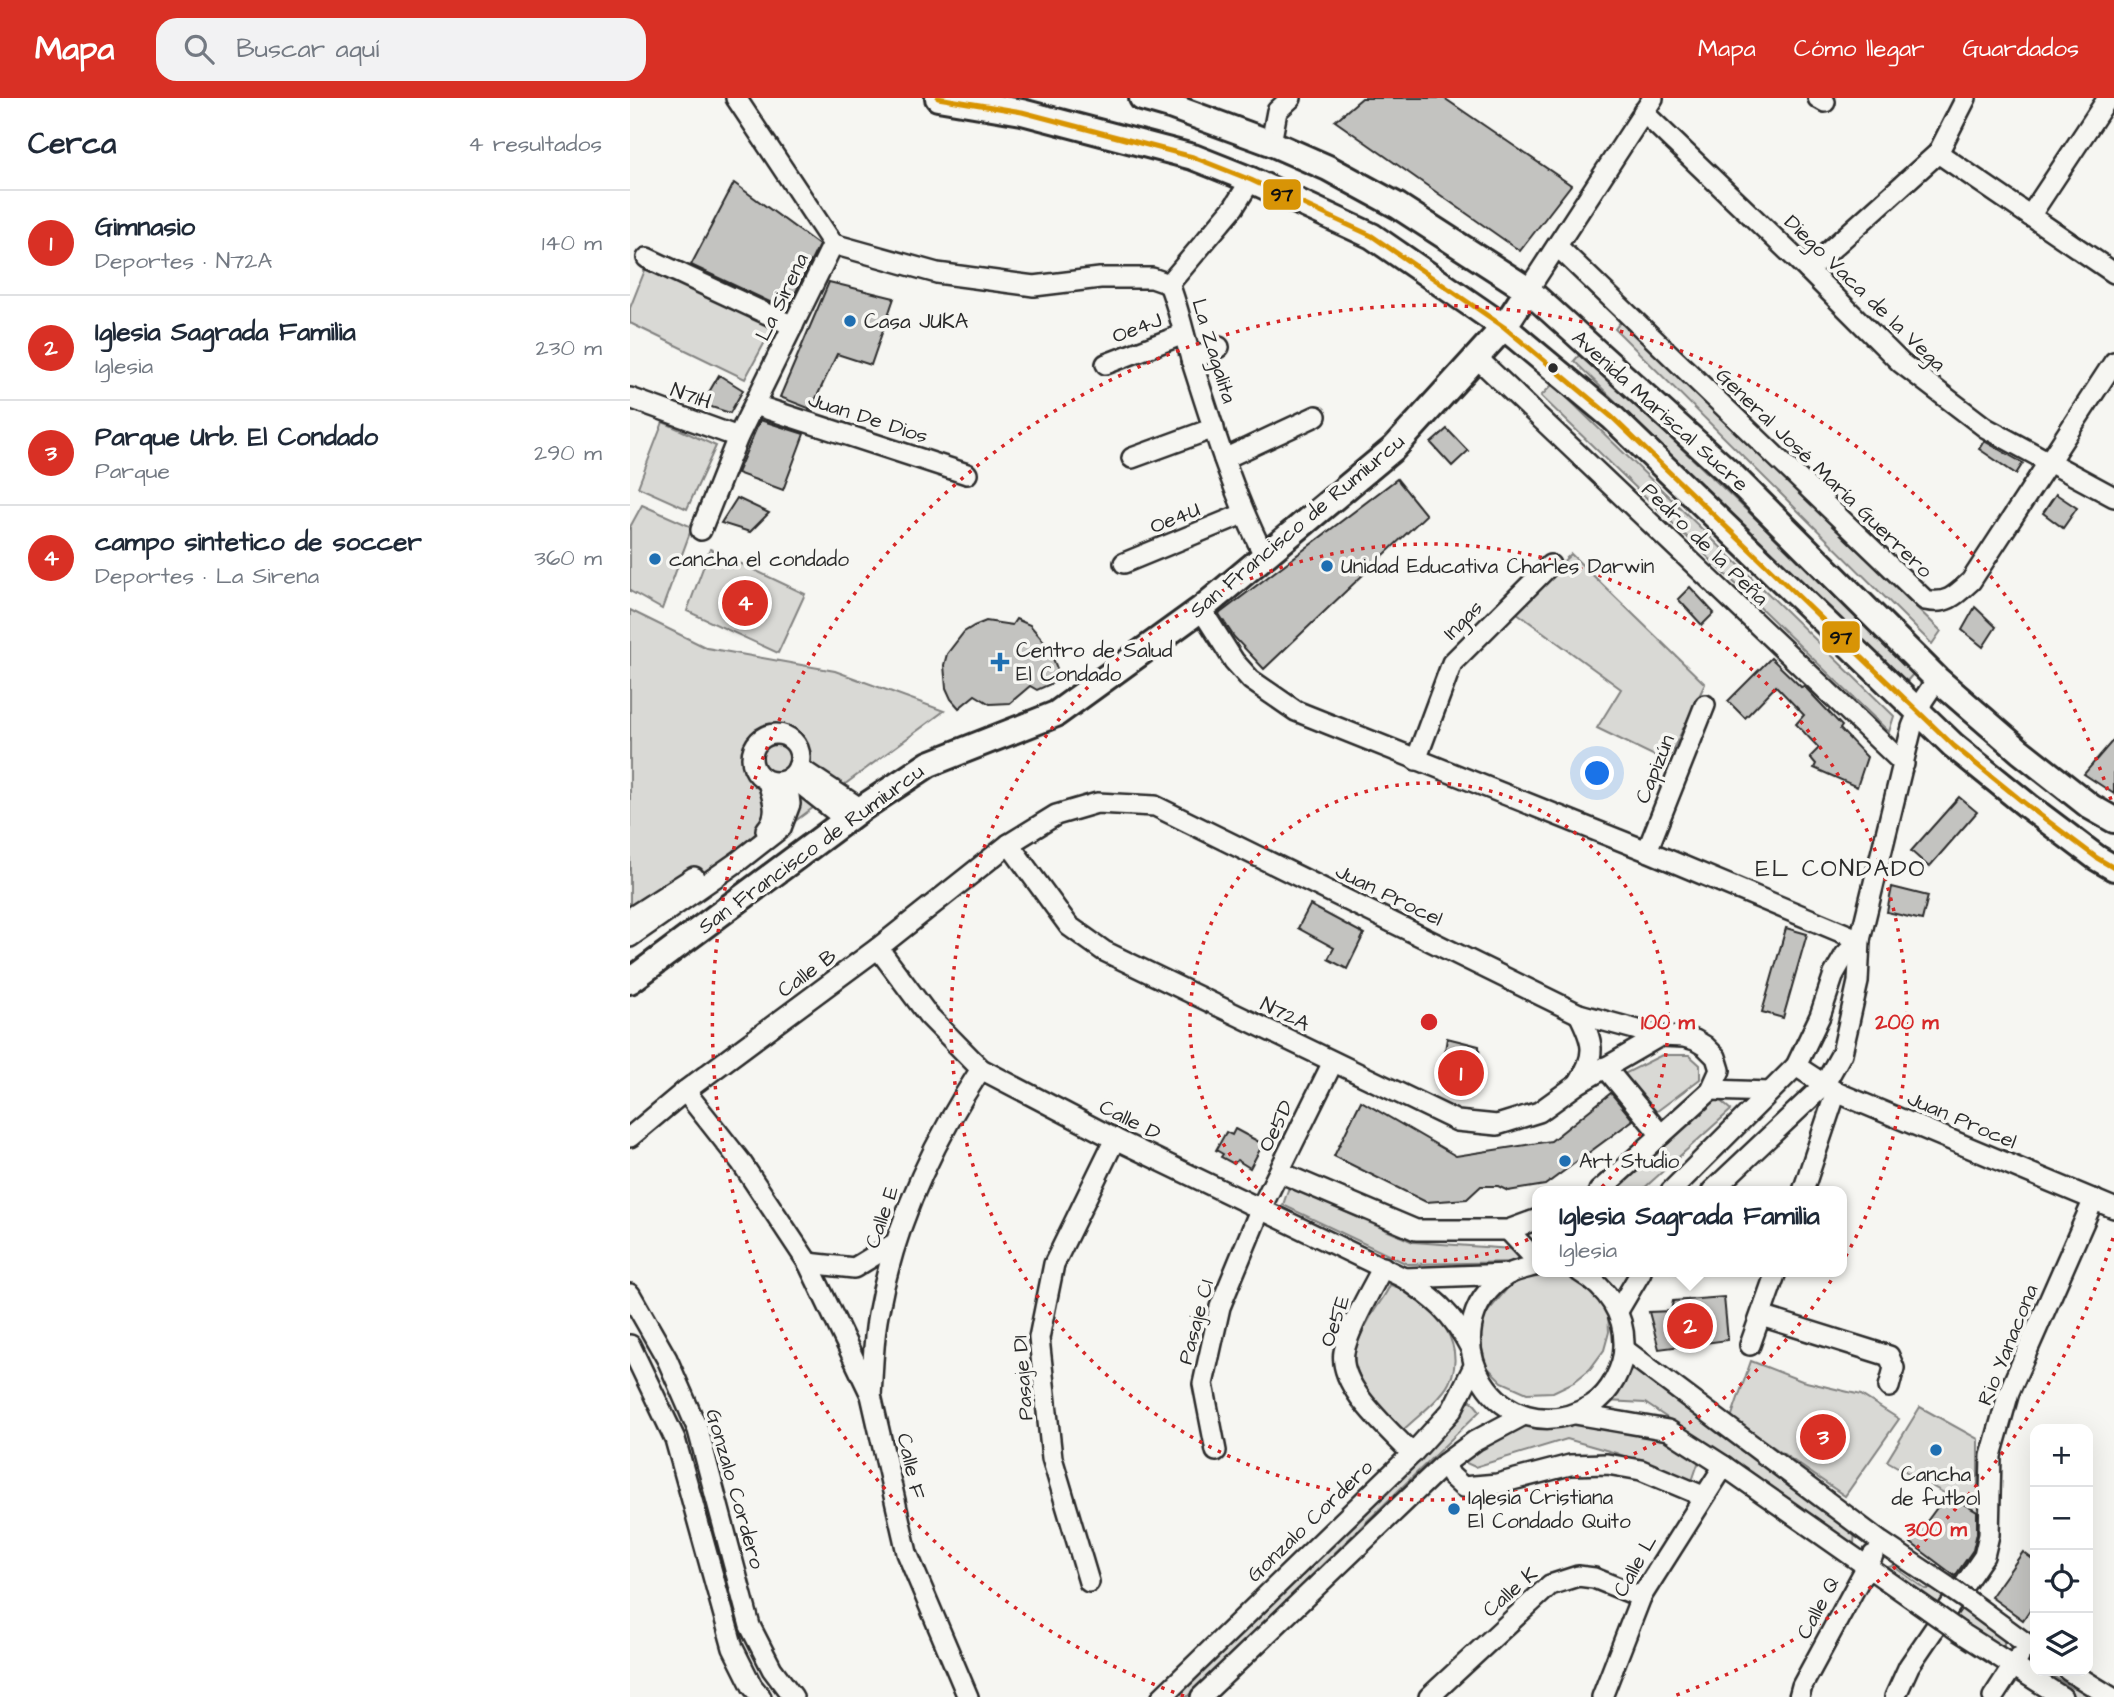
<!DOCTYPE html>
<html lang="es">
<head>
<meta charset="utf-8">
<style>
	body { margin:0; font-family:"Architects Daughter",sans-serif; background:#f2f2f3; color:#1f2937 }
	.controls { position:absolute; right:21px; bottom:21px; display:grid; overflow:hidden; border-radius:14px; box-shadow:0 7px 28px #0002 }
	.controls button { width:63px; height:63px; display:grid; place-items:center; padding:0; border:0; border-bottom:2px solid #e0e1e3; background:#fff; color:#1f2937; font:35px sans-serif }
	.you { position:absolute; left:968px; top:676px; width:24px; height:24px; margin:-18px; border:5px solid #fff; border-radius:50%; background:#1a73e8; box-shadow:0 0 0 10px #1a73e833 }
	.badge { display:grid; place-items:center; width:46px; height:46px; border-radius:50%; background:#d93025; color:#fff; font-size:23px; font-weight:700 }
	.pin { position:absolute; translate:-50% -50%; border:4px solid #fff; box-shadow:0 2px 7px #0006 }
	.popup { position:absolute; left:902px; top:1088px; width:315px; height:91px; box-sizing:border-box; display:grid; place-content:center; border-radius:14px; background:#fff; filter:drop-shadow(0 2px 5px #0005); font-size:23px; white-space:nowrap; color:#747a83 }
	.popup b { font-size:26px; color:#1f2937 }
	.popup::after { content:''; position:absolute; left:50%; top:100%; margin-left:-14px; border:14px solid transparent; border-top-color:#fff }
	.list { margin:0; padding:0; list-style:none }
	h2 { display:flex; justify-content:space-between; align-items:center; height:91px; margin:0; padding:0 28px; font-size:30px }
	h2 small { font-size:23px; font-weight:400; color:#747a83 }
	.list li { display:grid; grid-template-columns:46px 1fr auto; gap:21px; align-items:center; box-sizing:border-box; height:105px; padding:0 28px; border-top:2px solid #e0e1e3 }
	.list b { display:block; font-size:26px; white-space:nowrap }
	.list p { margin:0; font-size:23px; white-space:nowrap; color:#747a83 }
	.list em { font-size:23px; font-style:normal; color:#747a83 }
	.icon { flex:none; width:38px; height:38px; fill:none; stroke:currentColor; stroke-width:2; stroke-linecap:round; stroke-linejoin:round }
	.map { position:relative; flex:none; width:1484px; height:1599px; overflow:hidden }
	header { display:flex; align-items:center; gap:42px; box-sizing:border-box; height:98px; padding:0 35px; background:#d93025; color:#fff }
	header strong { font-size:33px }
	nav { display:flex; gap:38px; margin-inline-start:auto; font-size:24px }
	.search { width:490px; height:63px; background:#f2f2f3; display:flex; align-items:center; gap:18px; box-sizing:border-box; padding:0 24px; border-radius:21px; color:#747a83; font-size:26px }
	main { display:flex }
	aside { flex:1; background:#fff }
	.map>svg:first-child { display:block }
	.green { fill:#d9d9d5; stroke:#828280; stroke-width:2 }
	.building { fill:#c3c3c0; stroke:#2b2b2b; stroke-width:2 }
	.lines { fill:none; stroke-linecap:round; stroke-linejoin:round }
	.minor-casing { stroke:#2b2b2b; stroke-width:24 }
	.major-casing { stroke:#2b2b2b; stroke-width:30 }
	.minor { stroke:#f6f6f2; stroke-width:19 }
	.major { stroke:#f6f6f2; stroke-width:24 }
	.minor-bridge-casing { stroke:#2b2b2b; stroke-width:24; stroke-linecap:butt }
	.minor-bridge { stroke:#f6f6f2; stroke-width:19 }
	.bus-1-casing { stroke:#f6f6f2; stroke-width:10 }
	.bus-1 { stroke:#d89406; stroke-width:5 }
	.ring { fill:none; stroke:#d62828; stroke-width:3.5; stroke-dasharray:3.5 7 }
	.poi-dot { fill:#1f6fb2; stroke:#f6f6f2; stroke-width:2.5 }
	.bus-dot { fill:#2b2b2b; stroke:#f6f6f2; stroke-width:2.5 }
	.labels { text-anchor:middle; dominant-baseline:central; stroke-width:7; stroke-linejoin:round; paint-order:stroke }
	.street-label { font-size:21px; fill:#2b2b2b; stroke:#f6f6f2 }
	.poi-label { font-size:21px; fill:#2b2b2b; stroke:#f6f6f2; text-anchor:start }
	.quarter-label { font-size:24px; letter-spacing:2px; fill:#2b2b2b; stroke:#f6f6f2 }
	.centre { fill:#d62828; stroke:#f6f6f2; stroke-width:3.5 }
	.ring-label { font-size:21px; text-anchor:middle; font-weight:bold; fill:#d62828; stroke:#f6f6f2; stroke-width:7; stroke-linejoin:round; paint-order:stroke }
	.line-badge { stroke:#f6f6f2; stroke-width:2.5 }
	.pale-badge-label { font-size:19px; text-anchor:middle; font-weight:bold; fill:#111 }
</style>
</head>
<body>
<header>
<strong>Mapa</strong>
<div class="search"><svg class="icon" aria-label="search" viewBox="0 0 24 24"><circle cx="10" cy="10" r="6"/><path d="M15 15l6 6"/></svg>Buscar aquí</div>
<nav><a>Mapa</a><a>Cómo llegar</a><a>Guardados</a></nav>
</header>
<main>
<aside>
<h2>Cerca<small>4 resultados</small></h2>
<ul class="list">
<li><span class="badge">1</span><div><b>Gimnasio</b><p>Deportes · N72A</p></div><em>140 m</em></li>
<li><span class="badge">2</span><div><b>Iglesia Sagrada Familia</b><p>Iglesia</p></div><em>230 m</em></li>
<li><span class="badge">3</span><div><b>Parque Urb. El Condado</b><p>Parque</p></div><em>290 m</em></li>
<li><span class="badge">4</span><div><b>campo sintetico de soccer</b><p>Deportes · La Sirena</p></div><em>360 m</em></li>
</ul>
</aside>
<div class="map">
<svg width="1484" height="1599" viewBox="0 0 1484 1599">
	<rect width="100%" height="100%" fill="#f6f6f2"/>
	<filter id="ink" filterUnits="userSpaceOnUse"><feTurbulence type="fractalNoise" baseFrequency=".0143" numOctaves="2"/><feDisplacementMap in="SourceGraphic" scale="14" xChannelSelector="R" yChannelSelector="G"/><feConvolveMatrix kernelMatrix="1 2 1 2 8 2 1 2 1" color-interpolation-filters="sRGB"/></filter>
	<g filter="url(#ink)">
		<!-- green -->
		<g class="green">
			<path d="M19,162L143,229L115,281L0,225V210Z"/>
			<path d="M991,223L1311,533L1302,546L985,231Z"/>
			<path d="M951,255L1286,573L1275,585L944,263Z"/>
			<path d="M923,286L1264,618L1259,634L911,298Z"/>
			<path d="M33,324L86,348L57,411L8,389Z"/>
			<path d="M12,407L62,429L32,511L0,493V429Z"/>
			<path d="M80,451L175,496L148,555L57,513Z"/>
			<path d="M941,456L1075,586L1037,664L967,630L991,591L883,512Z"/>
			<path d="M0,512L77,550L205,573L314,613L0,845Z"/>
			<path d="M1032,957H1059L1070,967V981L1026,1014L994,976Z"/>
			<path d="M1087,1000L1101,1012L1011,1093H979Z"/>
			<path d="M659,1089L783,1144L882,1151L893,1164L777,1166L653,1107Z"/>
			<path d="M910,1175H934L954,1184L978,1214L979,1234L974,1252L960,1271L944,1284L923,1294L897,1295L872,1284L856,1268L850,1241L855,1217L881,1186Z"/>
			<path d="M760,1187C798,1195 840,1245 819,1285C812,1300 782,1323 769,1336C754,1318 731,1289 725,1266C722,1253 733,1231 740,1220C746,1208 755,1199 760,1187Z"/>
			<path d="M1001,1263L1011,1277L1225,1432L1224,1446L1015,1305L977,1303Z"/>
			<path d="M1121,1263L1172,1283L1231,1297L1269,1321L1215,1398L1101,1320Z"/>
			<path d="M841,1302L850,1313L557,1599H538Z"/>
			<path d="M1290,1309L1348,1341V1414L1257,1363Z"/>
			<path d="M945,1320L1035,1338L1070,1360L1061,1386L986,1355L937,1341L845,1369L825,1360L892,1327Z"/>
			<path d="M1263,1468L1295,1491H1307L1374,1539V1548L1365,1551L1258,1474L1257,1469Z"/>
			<path d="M1405,1573H1415L1442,1590L1454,1589L1470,1599H1444L1403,1574Z"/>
		</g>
		<!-- building -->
		<g class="building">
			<path d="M732,0H814L941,87L890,153L705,23Z"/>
			<path d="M104,85L189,147L157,212L61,167Z"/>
			<path d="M199,184L264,200L241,267L207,256L181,311L150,299Z"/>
			<path d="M89,277L113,292L100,315L72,306Z"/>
			<path d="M130,322L174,336L153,392L107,375Z"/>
			<path d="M817,331L838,353L822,368L801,345Z"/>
			<path d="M1354,343L1393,365L1386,376L1349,351Z"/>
			<path d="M767,381L796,417L634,571L604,539L589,516Z"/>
			<path d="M1426,396L1447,410L1433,430L1413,415Z"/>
			<path d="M107,400L139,415L120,434L91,425Z"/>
			<path d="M1060,489L1084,515L1072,527L1048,501Z"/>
			<path d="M1345,509L1366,529L1353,549L1332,532Z"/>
			<path d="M386,521L400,527L418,548L428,573L425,584L407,592L400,588L380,605L360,606L345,597L329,610L321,601L316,590L314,567L317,556L334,534L344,528L356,523L382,527Z"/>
			<path d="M1141,560L1171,589L1174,588L1212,628L1210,631L1237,659L1227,689L1184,670L1186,666L1180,659L1189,650L1166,626L1174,617L1146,588L1115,620L1098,603Z"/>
			<path d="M1484,641V696L1454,676Z"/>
			<path d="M1329,699L1347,714L1299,769L1281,753Z"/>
			<path d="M1262,789L1298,798L1292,822L1257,814Z"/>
			<path d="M680,807L734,836L717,871L698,861L704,850L668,830Z"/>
			<path d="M1156,830L1177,836L1153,920L1132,914Z"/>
			<path d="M817,940L849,948L851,987L834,994L810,984Z"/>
			<path d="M981,995L1003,1022L915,1087L878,1093L868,1088H851L837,1101L796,1104L704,1058L731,1003L826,1058L921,1043Z"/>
			<path d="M605,1031L633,1046L620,1070L607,1062L604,1066L591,1059L593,1056L586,1052L596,1034L602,1037Z"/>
			<path d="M1094,1199L1098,1242L1029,1251L1019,1214L1041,1213L1043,1203Z"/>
			<path d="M1317,1396L1347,1414V1435L1343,1452L1325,1478L1281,1445Z"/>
			<path d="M1393,1454L1405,1463V1504L1393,1522L1361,1499Z"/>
		</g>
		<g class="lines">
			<defs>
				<g id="minor">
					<path d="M106,0L203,146"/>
					<path d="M1188,0L1195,4"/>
					<path d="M1013,14L1178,172L1271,265L1356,330L1484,399"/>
					<path d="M641,45L647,13L661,0"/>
					<path d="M1308,55L1484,175"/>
					<path d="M1400,118L1478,0"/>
					<path d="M203,146L307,175L404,188L470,180H522L539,186"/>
					<path d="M927,148L1295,502C1317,507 1326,497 1341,483L1484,264"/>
					<path d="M17,160L163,228"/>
					<path d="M1178,172L1308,55L1336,0"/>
					<path d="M539,186C549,211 554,238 562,264C583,329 603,396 634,457"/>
					<path d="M539,186L604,109L621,82"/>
					<path d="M898,192L1023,0"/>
					<path d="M846,259L1274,666"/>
					<path d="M561,262L589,249"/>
					<path d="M476,266L554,236"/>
					<path d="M0,300L108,339"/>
					<path d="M125,307L337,376"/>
					<path d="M502,360L584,330"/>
					<path d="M594,361L686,318"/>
					<path d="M71,432L108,339L203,146"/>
					<path d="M494,465L613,416"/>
					<path d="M571,511L604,563L621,582L666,613L1017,753L1230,842"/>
					<circle cx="146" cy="660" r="24"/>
					<path d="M786,662L822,565L920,467"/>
					<path d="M168,669L231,711"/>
					<path d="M162,679L215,721"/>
					<path d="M136,732C150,716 143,702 138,684"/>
					<path d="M379,746L439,828L474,853L827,1023L867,1027L909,1014L949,985L1030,938"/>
					<path d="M1017,753L1075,607"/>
					<path d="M0,820L64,779"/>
					<path d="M0,839L110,762L151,730L160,706L157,682"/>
					<path d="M248,850L298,917L351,971L485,1041L774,1180C805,1201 822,1215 840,1249"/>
					<path d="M949,916C963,944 967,956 949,984"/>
					<path d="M1166,968L1206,994L1484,1110"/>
					<path d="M975,969L1031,1037"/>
					<path d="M1081,992L1139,994"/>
					<path d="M55,993L111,1064L178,1165L241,1297L277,1455L338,1599"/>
					<path d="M0,1039L55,993L248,850L379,746L426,717L467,705L525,708L949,916L1030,938L1054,939L1065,942L1075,948L1086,959L1090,972L1081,992L969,1093"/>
					<path d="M649,1074L786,1132H878L908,1121"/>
					<path d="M1041,1093L1166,968L1190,918L1204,876L1215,857L1230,842"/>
					<path d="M1082,1093L1194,987L1212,955L1228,884L1230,842L1282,629L1293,602L1307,581"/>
					<path d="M1173,1093L1206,994"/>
					<path d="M878,1132L908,1164"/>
					<path d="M178,1165L224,1170L265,1145"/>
					<path d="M908,1167C898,1170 885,1172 877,1177C793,1232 868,1362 962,1307C980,1296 994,1269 994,1248C995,1216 977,1190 950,1174"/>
					<path d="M753,1169C742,1190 718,1231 714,1254C708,1289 760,1332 782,1356"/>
					<path d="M774,1180L879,1176"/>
					<path d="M0,1196L37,1261L68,1332L120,1528L142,1571L163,1599"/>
					<path d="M988,1213L1011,1174"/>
					<path d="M1131,1218L1259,1258L1264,1270L1259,1289"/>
					<path d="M0,1247L45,1341L103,1550L122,1588L131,1599"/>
					<path d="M1120,1247L1146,1174"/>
					<path d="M994,1251L1251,1444L1318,1489"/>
					<path d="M241,1297C243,1271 243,1243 248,1217C264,1127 301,1047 351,971"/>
					<path d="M945,1316L1038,1332L1094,1368L1299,1512"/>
					<path d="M586,1353L573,1286L590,1209L630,1112L703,964"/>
					<path d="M814,1366L821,1378L833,1389L867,1386L940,1367L977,1366L1011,1372L1073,1398"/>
					<path d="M459,1484L422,1360L409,1240L424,1166L485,1041"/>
					<path d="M1337,1502L1405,1552"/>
					<path d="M1330,1534L1432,1599"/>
					<path d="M1439,1573L1481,1599"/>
					<path d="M532,1599L782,1356L822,1312L844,1268"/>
					<path d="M571,1599L814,1366L845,1343L894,1317"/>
					<path d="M799,1599L920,1487L948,1478L964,1480L1011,1499"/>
					<path d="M972,1599L1011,1499L1094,1368"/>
					<path d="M1169,1599L1172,1588L1243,1457"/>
					<path d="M1265,1599L1279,1568L1354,1458L1359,1437L1361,1358L1379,1294L1464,1101"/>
					<path d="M1363,1599L1389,1559"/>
				</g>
				<g id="major">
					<path d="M308,0L392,14L563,59L621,82L742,138L874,229L983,320L1324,648L1398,708L1467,760L1484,770"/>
					<path d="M512,0L540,8L641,45L698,70L768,108L898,192L1102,377L1307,581L1390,653L1461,709L1484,722"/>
					<path d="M0,883L231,711L299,666L426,616L571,511L764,350L874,229L898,192"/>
				</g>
			</defs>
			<!-- minor casing -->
			<use href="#minor" class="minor-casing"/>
			<!-- major casing -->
			<use href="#major" class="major-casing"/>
			<!-- minor -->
			<use href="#minor" class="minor"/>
			<!-- major -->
			<use href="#major" class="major"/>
			<defs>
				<g id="minor-bridge">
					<path d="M1318,1489L1337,1502"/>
					<path d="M1299,1512L1330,1534"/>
				</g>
			</defs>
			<!-- minor-bridge casing -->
			<use href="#minor-bridge" class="minor-bridge-casing"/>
			<!-- minor-bridge -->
			<use href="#minor-bridge" class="minor-bridge"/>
			<defs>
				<path id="bus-1" d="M308,0L392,14L563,59L621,82L742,138L874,229L983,320L1324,648L1398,708L1467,760L1484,770"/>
			</defs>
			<!-- bus-1 casing -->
			<use href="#bus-1" class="bus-1-casing"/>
			<!-- bus-1 -->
			<use href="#bus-1" class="bus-1"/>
		</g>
	</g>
	<!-- distance rings -->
	<g class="ring">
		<circle cx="799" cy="924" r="239"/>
		<circle cx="799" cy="924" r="478"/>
		<path d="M1483 1140A717 717 0 0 1 1044 1598M554 1598A717 717 0 1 1 1483 708"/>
	</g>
	<!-- markers -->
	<g class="poi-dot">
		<circle cx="220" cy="223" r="7"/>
		<circle cx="25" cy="461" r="7"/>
		<circle cx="697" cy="468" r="7"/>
		<path d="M366.5 553.5h7v7h7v7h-7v7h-7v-7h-7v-7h7z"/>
		<circle cx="935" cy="1063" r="7"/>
		<circle cx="1306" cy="1352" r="7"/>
		<circle cx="824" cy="1411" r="7"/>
	</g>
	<circle class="bus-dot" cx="923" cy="270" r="6"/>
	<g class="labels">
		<!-- street labels -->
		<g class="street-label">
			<text transform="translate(1235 195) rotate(44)">Diego Vaca de la Vega</text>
			<text transform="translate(152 199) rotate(-64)">La Sirena</text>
			<text transform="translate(507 230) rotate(-21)">Oe4J</text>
			<text transform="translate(584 253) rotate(73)">La Zagalita</text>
			<text transform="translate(61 298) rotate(20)">N71H</text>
			<text transform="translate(1030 313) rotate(42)">Avenida Mariscal Sucre</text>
			<text transform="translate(238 320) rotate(18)">Juan De Dios</text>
			<text transform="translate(1194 375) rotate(44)">General José María Guerrero</text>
			<text transform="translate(545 420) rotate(-22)">Oe4U</text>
			<text transform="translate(667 428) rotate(-40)">San Francisco de Rumiurcu</text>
			<text transform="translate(1075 446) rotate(44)">Pedro de la Peña</text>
			<text transform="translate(833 522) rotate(-45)">Ingas</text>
			<text transform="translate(1025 671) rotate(-68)">Capizún</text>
			<text transform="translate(181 751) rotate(-36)">San Francisco de Rumiurcu</text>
			<text transform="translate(759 797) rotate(26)">Juan Procel</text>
			<text transform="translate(177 875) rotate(-36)">Calle B</text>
			<text transform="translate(655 916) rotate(26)">N72A</text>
			<text transform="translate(500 1022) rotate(27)">Calle D</text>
			<text transform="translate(1332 1022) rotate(23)">Juan Procel</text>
			<text transform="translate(646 1028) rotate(-64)">Oe5D</text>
			<text transform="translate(252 1119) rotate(-71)">Calle E</text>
			<text transform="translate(705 1223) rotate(-71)">Oe5E</text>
			<text transform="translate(566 1224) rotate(-75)">Pasaje C1</text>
			<text transform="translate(1378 1247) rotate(-68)">Rio Yanacona</text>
			<text transform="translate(393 1280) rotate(-94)">Pasaje D1</text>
			<text transform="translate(281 1368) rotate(77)">Calle F</text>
			<text transform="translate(105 1391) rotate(74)">Gonzalo Cordero</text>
			<text transform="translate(680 1423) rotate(-44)">Gonzalo Cordero</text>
			<text transform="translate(1005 1468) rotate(-61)">Calle L</text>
			<text transform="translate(880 1494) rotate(-41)">Calle K</text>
			<text transform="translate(1188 1510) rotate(-62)">Calle Q</text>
		</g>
		<!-- poi labels -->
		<g class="poi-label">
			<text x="234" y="223">Casa JUKA</text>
			<text x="39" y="461">cancha el condado</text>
			<text x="711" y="468">Unidad Educativa Charles Darwin</text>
			<text x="386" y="552">Centro de Salud<tspan x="386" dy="24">El Condado</tspan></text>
			<text x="949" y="1063">Art Studio</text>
			<text x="1306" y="1376" text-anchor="middle">Cancha<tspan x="1306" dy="24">de futbol</tspan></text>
			<text x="838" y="1399">Iglesia Cristiana<tspan x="838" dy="24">El Condado Quito</tspan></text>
		</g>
		<!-- quarter labels -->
		<g class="quarter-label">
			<text x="1211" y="771">EL CONDADO</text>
		</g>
	</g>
	<circle cx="799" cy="924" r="10" class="centre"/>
	<g class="ring-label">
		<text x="1038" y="931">100 m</text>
		<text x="1277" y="931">200 m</text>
		<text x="1306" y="1438">300 m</text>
	</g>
	<g class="line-badge">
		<rect x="632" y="80" width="40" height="33" rx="7" fill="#d89406"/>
		<rect x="1191" y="522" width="40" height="34" rx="7" fill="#d89406"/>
	</g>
	<g class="pale-badge-label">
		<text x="652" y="103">97</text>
		<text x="1211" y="546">97</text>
	</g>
</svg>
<div class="controls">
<button>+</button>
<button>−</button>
<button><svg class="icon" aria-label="locate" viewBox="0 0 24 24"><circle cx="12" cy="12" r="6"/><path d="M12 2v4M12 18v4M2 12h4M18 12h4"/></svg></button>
<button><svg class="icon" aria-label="layers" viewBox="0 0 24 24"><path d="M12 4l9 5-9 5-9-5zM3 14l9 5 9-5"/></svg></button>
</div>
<div class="you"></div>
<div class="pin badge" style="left:831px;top:975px">1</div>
<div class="pin badge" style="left:1060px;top:1228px">2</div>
<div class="popup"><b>Iglesia Sagrada Familia</b>Iglesia</div>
<div class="pin badge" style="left:1193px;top:1339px">3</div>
<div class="pin badge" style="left:115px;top:505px">4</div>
</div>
</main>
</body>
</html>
